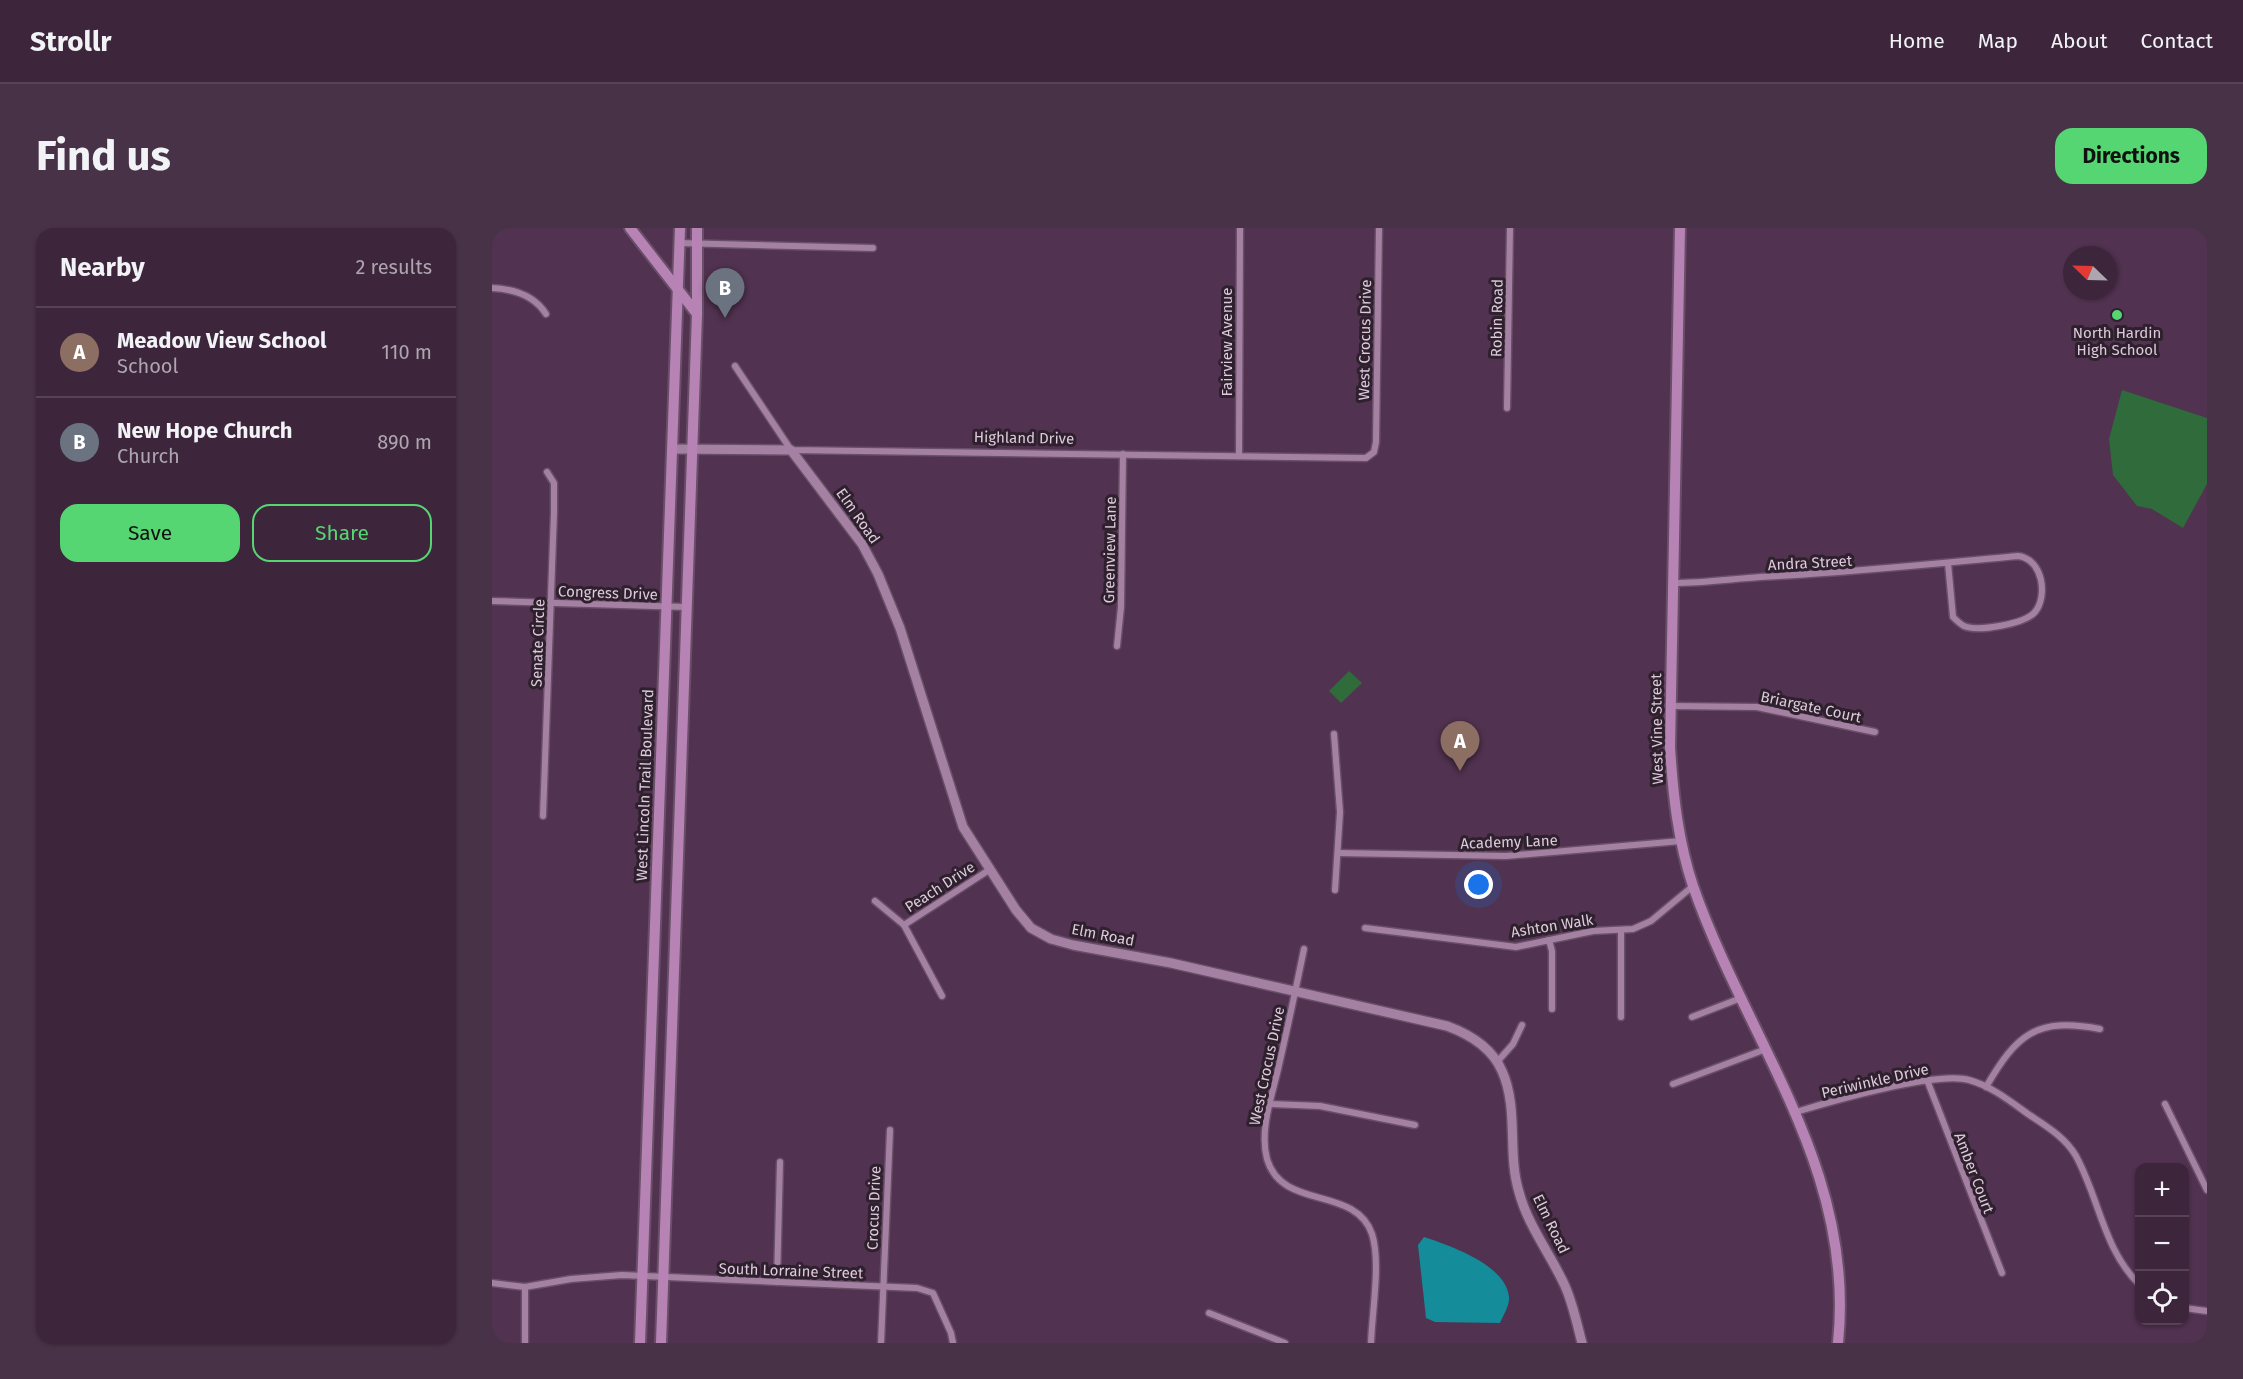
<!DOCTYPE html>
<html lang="en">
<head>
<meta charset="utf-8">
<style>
	body { margin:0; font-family:"Fira Sans",sans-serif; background:#483247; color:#f1f3f6 }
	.controls { position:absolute; right:18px; bottom:18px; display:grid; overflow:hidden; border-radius:12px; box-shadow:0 2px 4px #0004 }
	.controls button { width:54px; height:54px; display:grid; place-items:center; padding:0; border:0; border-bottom:2px solid #564356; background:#3d263c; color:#f1f3f6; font:30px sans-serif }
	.compass { position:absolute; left:1571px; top:18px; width:54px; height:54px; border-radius:50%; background:#3d263c; box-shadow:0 2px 4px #0004; rotate:293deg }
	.you { position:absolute; left:987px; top:657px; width:21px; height:21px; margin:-15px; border:4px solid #fff; border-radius:50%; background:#1a73e8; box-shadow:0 0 0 9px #1a73e833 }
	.badge { display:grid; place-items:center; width:39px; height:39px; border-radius:50%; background:#55d672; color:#fff; font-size:20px; font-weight:700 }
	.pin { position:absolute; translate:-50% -50px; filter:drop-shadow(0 2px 3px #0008) }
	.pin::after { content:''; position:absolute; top:32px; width:21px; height:18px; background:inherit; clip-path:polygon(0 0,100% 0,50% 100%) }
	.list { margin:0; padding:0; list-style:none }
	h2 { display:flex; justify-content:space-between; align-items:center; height:78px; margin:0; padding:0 24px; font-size:26px }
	h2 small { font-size:20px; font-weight:400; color:#ada5af }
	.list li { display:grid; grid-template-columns:39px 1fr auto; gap:18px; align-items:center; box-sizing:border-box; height:90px; padding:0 24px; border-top:2px solid #564356 }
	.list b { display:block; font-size:22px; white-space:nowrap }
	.list p { margin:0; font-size:20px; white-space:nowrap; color:#ada5af }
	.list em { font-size:20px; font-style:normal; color:#ada5af }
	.actions { display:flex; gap:12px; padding:18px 24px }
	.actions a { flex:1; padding:14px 0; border:2px solid #55d672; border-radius:18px; text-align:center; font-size:21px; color:#55d672 }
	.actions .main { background:#55d672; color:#111 }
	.icon { flex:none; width:33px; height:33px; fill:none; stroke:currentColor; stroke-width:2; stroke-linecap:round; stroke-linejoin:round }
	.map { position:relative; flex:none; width:1715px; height:1115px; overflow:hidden; border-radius:18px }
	header { display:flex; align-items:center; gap:36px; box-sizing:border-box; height:84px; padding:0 30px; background:#3d263c; border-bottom:2px solid #564356 }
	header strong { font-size:28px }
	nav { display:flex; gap:33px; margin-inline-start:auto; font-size:21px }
	.intro { display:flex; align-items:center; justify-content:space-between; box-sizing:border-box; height:144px; padding:0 36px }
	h1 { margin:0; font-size:42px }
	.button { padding:15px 27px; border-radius:18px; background:#55d672; color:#111; font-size:21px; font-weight:700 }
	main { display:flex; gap:36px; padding:0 36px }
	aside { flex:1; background:#3d263c; border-radius:18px; box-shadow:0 2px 4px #0004 }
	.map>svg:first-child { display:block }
	.green { fill:#2f6b3b }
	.water { fill:#148c9a }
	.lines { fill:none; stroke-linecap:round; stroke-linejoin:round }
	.minor-casing { stroke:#684e67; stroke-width:9 }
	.tertiary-casing { stroke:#684e67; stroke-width:12 }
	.secondary-casing { stroke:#684e67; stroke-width:14 }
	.minor { stroke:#a481a2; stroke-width:6 }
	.tertiary { stroke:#a481a2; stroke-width:9 }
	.secondary { stroke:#b683b4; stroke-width:10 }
	.poi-dot { fill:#55d672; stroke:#2e202d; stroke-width:2 }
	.labels { text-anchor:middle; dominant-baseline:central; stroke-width:6; stroke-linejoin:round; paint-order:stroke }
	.street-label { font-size:15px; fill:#ddcadc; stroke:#2e202d }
	.poi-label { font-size:15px; fill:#ddcadc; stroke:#2e202d }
</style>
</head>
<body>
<header>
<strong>Strollr</strong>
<nav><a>Home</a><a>Map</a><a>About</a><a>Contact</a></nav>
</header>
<div class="intro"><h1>Find us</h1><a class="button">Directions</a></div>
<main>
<aside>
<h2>Nearby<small>2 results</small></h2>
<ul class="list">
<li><span class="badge" style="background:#8d6e63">A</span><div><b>Meadow View School</b><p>School</p></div><em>110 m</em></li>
<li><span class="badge" style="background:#6b7280">B</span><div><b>New Hope Church</b><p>Church</p></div><em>890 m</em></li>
</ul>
<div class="actions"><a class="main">Save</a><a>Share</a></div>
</aside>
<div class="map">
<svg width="1715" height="1115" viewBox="0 0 1715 1115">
	<rect width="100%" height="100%" fill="#513250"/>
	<!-- green -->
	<g class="green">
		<path d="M1630,162L1715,190V256L1691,300L1660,281L1645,278L1621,247L1617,211Z"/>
		<path d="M857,443L870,455L849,475L837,463Z"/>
	</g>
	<!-- water -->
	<path class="water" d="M932,1009C959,1018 1014,1037 1017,1069C1018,1077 1011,1088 1008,1095L943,1094L934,1090L926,1017Z"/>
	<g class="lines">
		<defs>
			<g id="minor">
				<path d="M187,15L381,20"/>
				<path d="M0,60C22,61 42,67 54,86"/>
				<path d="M243,138L299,222L874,230L882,224L884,214L887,0"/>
				<path d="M1015,180L1018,0"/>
				<path d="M747,228L748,0"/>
				<path d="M1181,355C1210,355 1239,351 1268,349C1354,345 1440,336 1526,328C1551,331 1556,368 1543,384C1533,396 1486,404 1472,398C1468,396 1464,392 1461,389L1456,335"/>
				<path d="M0,373L194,379"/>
				<path d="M625,418L629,379L631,226"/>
				<path d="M1179,478L1265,479L1383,504"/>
				<path d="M842,506L848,584L843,662"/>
				<path d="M51,588L62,284V255L55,244"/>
				<path d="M846,625L1014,628L1189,613"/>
				<path d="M383,673L412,697L450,768"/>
				<path d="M412,697L497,642"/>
				<path d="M873,700L1024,719L1101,703L1141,701L1159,693L1201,658"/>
				<path d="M1057,712L1060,723V781"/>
				<path d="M812,721C804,760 796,798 787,837C781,865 767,901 775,931C790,983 863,957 880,1006C889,1034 880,1084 879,1115"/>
				<path d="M1129,789V702"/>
				<path d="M1200,789L1249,770"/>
				<path d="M1005,834L1021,816L1030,797"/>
				<path d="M1435,852L1510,1045"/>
				<path d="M1181,856L1274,821"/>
				<path d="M1494,859C1525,806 1544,789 1608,801"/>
				<path d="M779,876L828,878L923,897"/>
				<path d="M1673,876L1715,962"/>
				<path d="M1304,884C1340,873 1444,843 1477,852C1499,858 1518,873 1536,886C1554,898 1573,909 1584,928C1607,970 1612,1023 1648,1057"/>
				<path d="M285,1054L288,934"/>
				<path d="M0,1055L33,1059L79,1051L130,1047L425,1060L441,1065L459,1105L461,1115"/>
				<path d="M1692,1080L1715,1083"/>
				<path d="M717,1085L793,1115"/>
				<path d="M33,1115V1059"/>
				<path d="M389,1115L398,902"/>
			</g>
			<path id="tertiary" d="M180,221L299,222L370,316L386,346L408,400L471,599L524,682L539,700L559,711L581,717L679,735L955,798C977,806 1000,820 1010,843C1027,881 1015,925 1027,964C1036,998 1059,1027 1073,1058C1081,1076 1085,1096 1090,1115"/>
			<g id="secondary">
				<path d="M138,0L205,86"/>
				<path d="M1188,0L1178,519C1181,567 1186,613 1201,658C1255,813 1364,940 1346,1115"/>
				<path d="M148,1115L188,0"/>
				<path d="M169,1115L205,86V0"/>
			</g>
		</defs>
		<!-- minor casing -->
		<use href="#minor" class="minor-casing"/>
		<!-- tertiary casing -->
		<use href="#tertiary" class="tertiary-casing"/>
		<!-- secondary casing -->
		<use href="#secondary" class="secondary-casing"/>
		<!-- minor -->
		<use href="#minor" class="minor"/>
		<!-- tertiary -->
		<use href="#tertiary" class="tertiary"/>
		<!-- secondary -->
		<use href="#secondary" class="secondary"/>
	</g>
	<!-- markers -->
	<circle class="poi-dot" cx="1625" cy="87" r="6"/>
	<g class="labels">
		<!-- street labels -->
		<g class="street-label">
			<text transform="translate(1005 90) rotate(-89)">Robin Road</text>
			<text transform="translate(873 112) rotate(-89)">West Crocus Drive</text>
			<text transform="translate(735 114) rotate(-90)">Fairview Avenue</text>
			<text transform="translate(532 210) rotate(1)">Highland Drive</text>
			<text transform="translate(366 288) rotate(55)">Elm Road</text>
			<text transform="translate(618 322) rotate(-89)">Greenview Lane</text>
			<text transform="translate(1318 335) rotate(-3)">Andra Street</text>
			<text transform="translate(116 365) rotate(2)">Congress Drive</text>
			<text transform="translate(46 415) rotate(-88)">Senate Circle</text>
			<text transform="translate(1319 479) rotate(12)">Briargate Court</text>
			<text transform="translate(1165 501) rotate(-91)">West Vine Street</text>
			<text transform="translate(153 557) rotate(-88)">West Lincoln Trail Boulevard</text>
			<text transform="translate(1017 614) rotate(-2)">Academy Lane</text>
			<text transform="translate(448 659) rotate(-33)">Peach Drive</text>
			<text transform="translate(1060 698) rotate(-9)">Ashton Walk</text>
			<text transform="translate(611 707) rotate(11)">Elm Road</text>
			<text transform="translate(775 838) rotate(-78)">West Crocus Drive</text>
			<text transform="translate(1383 853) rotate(-13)">Periwinkle Drive</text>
			<text transform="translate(1482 945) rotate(69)">Amber Court</text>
			<text transform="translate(382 980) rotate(-88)">Crocus Drive</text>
			<text transform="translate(1059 996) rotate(64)">Elm Road</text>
			<text transform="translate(299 1043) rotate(2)">South Lorraine Street</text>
		</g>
		<!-- poi labels -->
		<g class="poi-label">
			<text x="1625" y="105">North Hardin<tspan x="1625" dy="17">High School</tspan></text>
		</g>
	</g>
</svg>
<div class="controls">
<button>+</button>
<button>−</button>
<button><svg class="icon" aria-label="locate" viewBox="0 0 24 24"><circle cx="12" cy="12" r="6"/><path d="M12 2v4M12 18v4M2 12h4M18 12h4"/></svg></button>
</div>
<svg class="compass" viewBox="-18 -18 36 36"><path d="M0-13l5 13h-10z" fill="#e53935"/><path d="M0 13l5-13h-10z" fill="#ada5af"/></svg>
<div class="you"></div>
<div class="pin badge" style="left:968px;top:543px;background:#8d6e63">A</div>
<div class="pin badge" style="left:233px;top:90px;background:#6b7280">B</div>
</div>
</main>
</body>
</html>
